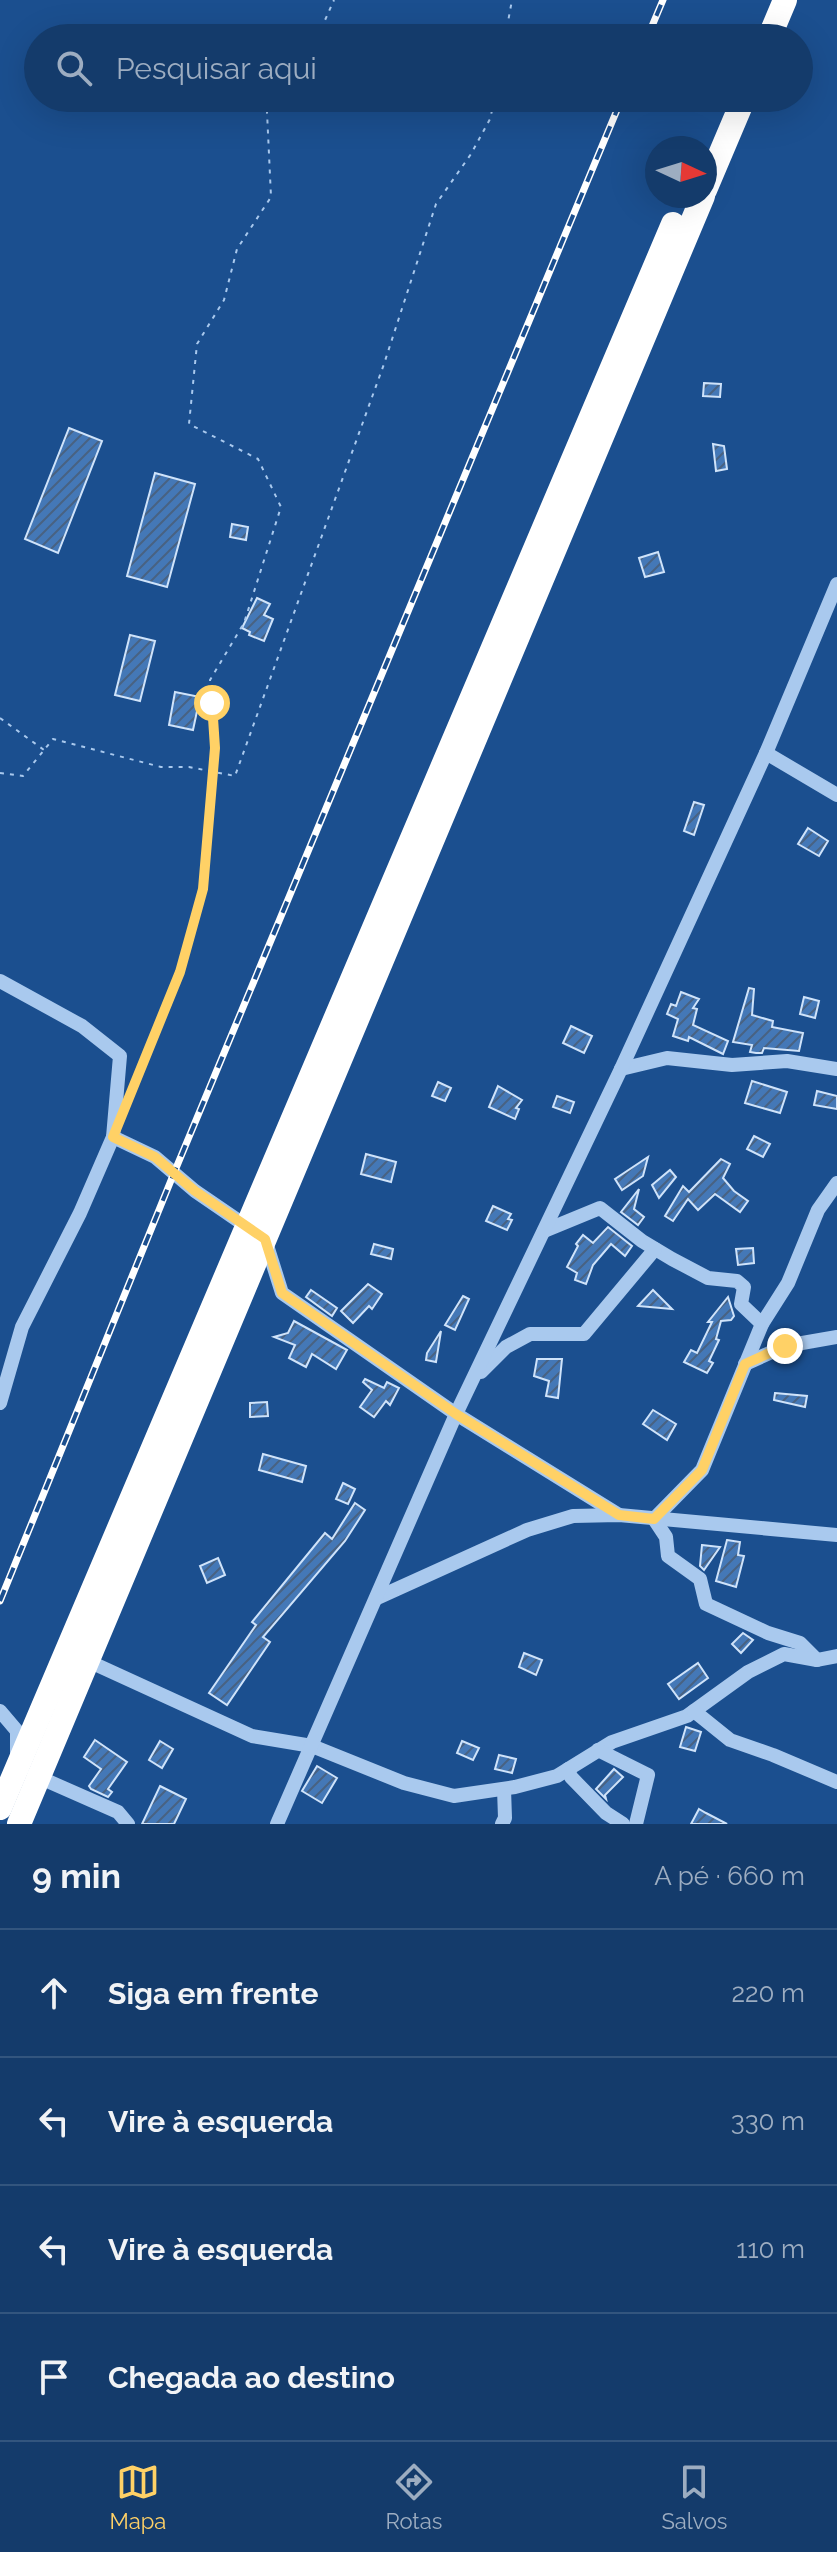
<!DOCTYPE html>
<html lang="pt">
<head>
<meta charset="utf-8">
<style>
	body { margin:0; font-family:Raleway,sans-serif; background:#1d4271; color:#f1f3f6 }
	.compass { position:absolute; left:645px; top:136px; width:72px; height:72px; border-radius:50%; background:#143b6b; box-shadow:0 8px 32px #0002; rotate:94deg }
	.stop { position:absolute; width:24px; height:24px; margin:-18px; border:6px solid #ffd166; border-radius:50%; background:#fff }
	.stop.end { background:#ffd166; border-color:#fff; box-shadow:0 2px 8px #0008 }
	.list { margin:0; padding:0; list-style:none }
	h2 { display:flex; justify-content:space-between; align-items:center; height:104px; margin:0; padding:0 32px; font-size:34px }
	h2 small { font-size:26px; font-weight:400; color:#9dadc1 }
	.list li { display:grid; grid-template-columns:52px 1fr auto; gap:24px; align-items:center; box-sizing:border-box; height:128px; padding:0 32px; border-top:2px solid #33557e }
	.list b { display:block; font-size:30px; white-space:nowrap }
	.list em { font-size:26px; font-style:normal; color:#9dadc1 }
	.icon { flex:none; width:44px; height:44px; fill:none; stroke:currentColor; stroke-width:2; stroke-linecap:round; stroke-linejoin:round }
	.map { position:relative; flex:none; width:837px; height:1824px; overflow:hidden }
	.search { position:absolute; background:#143b6b; box-shadow:0 8px 32px #0002; left:24px; right:24px; top:24px; height:88px; display:flex; align-items:center; gap:20px; box-sizing:border-box; padding:0 28px; border-radius:44px; color:#9dadc1; font-size:30px }
	.sheet { height:616px; background:#143b6b }
	nav { display:flex; justify-content:space-around; align-items:center; box-sizing:border-box; height:112px; border-top:2px solid #33557e; background:#143b6b; font-size:22px; color:#9dadc1 }
	nav a { display:grid; justify-items:center; gap:4px }
	nav .on { color:#ffd166 }
	.map>svg:first-child { display:block }
	.building { fill:url(#building-hatch); stroke:#cfe3fa; stroke-width:2 }
	.lines { fill:none; stroke-linecap:round; stroke-linejoin:round }
	.path { stroke:#a9c9ee; stroke-width:2; stroke-dasharray:4 6; stroke-linecap:butt }
	.minor { stroke:#a9c9ee; stroke-width:14 }
	.highway { stroke:#fff; stroke-width:24 }
	.rail-casing { stroke:#fff; stroke-width:7 }
	.rail { stroke:#1b4f8f; stroke-width:4; stroke-dasharray:12; stroke-linecap:butt }
	.route { stroke:#ffd166; stroke-width:10 }
</style>
</head>
<body>
<div class="map">
<svg width="837" height="1824" viewBox="0 0 837 1824">
	<defs>
		<pattern id="building-hatch" width="6" height="6" patternUnits="userSpaceOnUse" patternTransform="scale(2)"><rect width="6" height="6" fill="#4478b7"/><path d="M-1 1l2-2M0 6l6-6M5 7l2-2" fill="none" stroke="#486282"/></pattern>
	</defs>
	<rect width="100%" height="100%" fill="#1b4f8f"/>
	<!-- building -->
	<g class="building">
		<path d="M704,383L721,384L720,397L703,396Z"/>
		<path d="M69,428L102,441L58,553L25,539Z"/>
		<path d="M713,444L724,446L727,469L716,471Z"/>
		<path d="M155,473L195,484L167,587L127,576Z"/>
		<path d="M232,524L248,527L246,540L230,537Z"/>
		<path d="M658,552L664,572L645,577L639,558Z"/>
		<path d="M257,598L270,604L264,615L273,619L264,641L249,635L250,632L242,628Z"/>
		<path d="M130,635L155,641L140,701L115,695Z"/>
		<path d="M175,692L200,697L193,730L169,725Z"/>
		<path d="M694,802L704,805L694,835L684,831Z"/>
		<path d="M808,828L828,841L819,856L798,844Z"/>
		<path d="M749,988L754,989L752,1015L773,1021L772,1027L803,1033L799,1051L764,1048L762,1053H756L750,1052L752,1045L733,1042Z"/>
		<path d="M681,992L699,999L693,1008L697,1009L693,1025L728,1041L723,1054L689,1037L688,1041L673,1036L678,1019L667,1014L671,1004L676,1006Z"/>
		<path d="M804,997L819,1001L815,1018L800,1014Z"/>
		<path d="M571,1026L592,1036L584,1053L563,1043Z"/>
		<path d="M752,1081L787,1092L780,1113L745,1103Z"/>
		<path d="M438,1082L451,1088L445,1101L432,1096Z"/>
		<path d="M498,1086L522,1100L516,1108L519,1109L515,1119L489,1107Z"/>
		<path d="M817,1091L837,1096V1109L814,1105Z"/>
		<path d="M557,1096L574,1102L570,1113L553,1107Z"/>
		<path d="M754,1136L770,1144L763,1157L747,1149Z"/>
		<path d="M366,1154L396,1162L391,1182L361,1174Z"/>
		<path d="M648,1157L643,1176L622,1190L615,1179Z"/>
		<path d="M721,1159L730,1164L723,1178L734,1191L748,1201L740,1212L715,1194L698,1210L688,1199L673,1221L665,1216L683,1186L689,1192Z"/>
		<path d="M670,1170L676,1177L659,1198L652,1185Z"/>
		<path d="M639,1189L634,1209L644,1217L638,1225L621,1212Z"/>
		<path d="M493,1206L511,1214L508,1219L512,1220L507,1230L486,1221Z"/>
		<path d="M608,1227L632,1246L625,1256L611,1244L593,1265L586,1284L575,1280L577,1273L567,1267L578,1246L576,1244L583,1235L593,1243Z"/>
		<path d="M374,1244L393,1249L391,1259L371,1254Z"/>
		<path d="M753,1248L754,1263L738,1265L736,1249Z"/>
		<path d="M368,1284L382,1294L372,1309L369,1306L353,1323L341,1311Z"/>
		<path d="M311,1290L337,1308L332,1316L306,1297Z"/>
		<path d="M653,1290L672,1309L638,1306Z"/>
		<path d="M463,1296L469,1299L455,1330L445,1325Z"/>
		<path d="M728,1297L734,1316L731,1320L721,1321L716,1339L719,1340L709,1361L713,1363L707,1373L684,1362L691,1350L697,1353L712,1322H708Z"/>
		<path d="M294,1321L347,1350L336,1369L312,1354L306,1367L289,1358L295,1345L274,1337L288,1333Z"/>
		<path d="M441,1331L436,1362L426,1360L427,1353Z"/>
		<path d="M537,1359H562L558,1398L546,1396L549,1381L534,1376Z"/>
		<path d="M365,1379L384,1388L387,1382L399,1388L390,1405L386,1401L374,1417L360,1407L372,1390L363,1382Z"/>
		<path d="M775,1393L807,1396L805,1407L774,1400Z"/>
		<path d="M267,1402L268,1416L250,1417V1403Z"/>
		<path d="M653,1410L676,1424L667,1440L643,1424Z"/>
		<path d="M263,1454L306,1466L302,1482L259,1470Z"/>
		<path d="M343,1483L355,1489L348,1504L336,1499Z"/>
		<path d="M355,1503L365,1510L345,1541L263,1637L270,1642L227,1705L209,1693L256,1625L252,1622L325,1533L332,1539Z"/>
		<path d="M727,1540L740,1542L738,1555L744,1556L736,1587L716,1581Z"/>
		<path d="M702,1545L720,1547L704,1570L700,1566Z"/>
		<path d="M218,1558L225,1575L207,1583L200,1566Z"/>
		<path d="M743,1633L753,1640L741,1653L732,1644Z"/>
		<path d="M524,1653L542,1660L536,1675L519,1667Z"/>
		<path d="M698,1663L708,1678L679,1699L668,1684Z"/>
		<path d="M686,1727L701,1732L695,1751L680,1747Z"/>
		<path d="M95,1740L127,1762L108,1789L112,1792L108,1797L91,1789L89,1786L101,1769L84,1757Z"/>
		<path d="M160,1741L173,1749L162,1768L149,1760Z"/>
		<path d="M462,1741L479,1748L473,1760L457,1753Z"/>
		<path d="M499,1755L516,1759L512,1773L495,1769Z"/>
		<path d="M317,1766L337,1778L322,1803L302,1791Z"/>
		<path d="M614,1769L623,1777L605,1795L606,1799L596,1789Z"/>
		<path d="M160,1786L186,1799L174,1824H142Z"/>
		<path d="M699,1809L706,1813L727,1824H691Z"/>
	</g>
	<g class="lines">
		<!-- path -->
		<g class="path">
			<path d="M317,38L334,0"/>
			<path d="M505,38L512,0"/>
			<path d="M0,718L44,750"/>
			<path d="M0,773L23,776L53,739L161,767H189L235,776L384,364L436,204L471,154L490,119L495,98"/>
			<path d="M133,1088L180,972L203,889L215,748L210,680L244,623L281,507L258,459L189,424L197,344L224,300L237,249L271,197L267,112L276,98"/>
		</g>
		<!-- minor -->
		<g class="minor">
			<path d="M766,753L837,795"/>
			<path d="M0,981L82,1026L120,1056L113,1137L80,1213L22,1327L0,1403"/>
			<path d="M621,1069L667,1058L732,1065L787,1061L837,1069"/>
			<path d="M113,1137L155,1157L195,1191L265,1239L282,1293L456,1414L619,1515"/>
			<path d="M544,1231L600,1208L642,1241L672,1259L708,1278L737,1281L744,1287L741,1304L762,1324"/>
			<path d="M745,1364L785,1346L837,1337"/>
			<path d="M481,1372L506,1347L530,1334H584L655,1249"/>
			<path d="M377,1598L527,1530L573,1516L619,1515L837,1535"/>
			<path d="M817,1660L800,1643L768,1633L706,1604L700,1579L668,1556L666,1537L654,1519L702,1470L762,1324L788,1283L818,1210L837,1183"/>
			<path d="M88,1661L252,1736L312,1746L404,1783L454,1796L515,1787L557,1776L612,1742L687,1716L748,1672L784,1654L817,1660L837,1656"/>
			<path d="M0,1711L17,1731V1757"/>
			<path d="M694,1711L730,1740L773,1755L837,1782"/>
			<path d="M598,1750L648,1775L636,1824"/>
			<path d="M568,1769L571,1777L606,1813L623,1824"/>
			<path d="M34,1775L118,1812L128,1824"/>
			<path d="M277,1824L456,1414L621,1069L766,753L837,584"/>
			<path d="M502,1824L505,1818L504,1789"/>
		</g>
		<!-- highway -->
		<g class="highway">
			<path d="M769,38L785,0"/>
			<path d="M705,190L744,98"/>
			<path d="M0,1808L673,224"/>
			<path d="M19,1824L703,196"/>
		</g>
		<defs>
			<g id="rail">
				<path d="M647,38L663,0"/>
				<path d="M0,1601L174,1173L622,98"/>
			</g>
		</defs>
		<!-- rail casing -->
		<use href="#rail" class="rail-casing"/>
		<!-- rail -->
		<use href="#rail" class="rail"/>
	</g>
	<g class="lines">
		<!-- route -->
		<path class="route" d="M212,703L215,748L203,889L180,972L113,1137L155,1157L195,1191L265,1239L282,1293L456,1414L619,1515L654,1519L702,1470L745,1364L785,1346"/>
	</g>
</svg>
<svg class="compass" viewBox="-18 -18 36 36"><path d="M0-13l5 13h-10z" fill="#e53935"/><path d="M0 13l5-13h-10z" fill="#9dadc1"/></svg>
<div class="stop" style="left:212px;top:703px"></div>
<div class="stop end" style="left:785px;top:1346px"></div>
<div class="search"><svg class="icon" aria-label="search" viewBox="0 0 24 24"><circle cx="10" cy="10" r="6"/><path d="M15 15l6 6"/></svg>Pesquisar aqui</div>
</div>
<section class="sheet">
<h2>9 min<small>A pé · 660 m</small></h2>
<ul class="list">
<li><svg class="icon" aria-label="ahead" viewBox="0 0 24 24"><path d="M12 20V5M6 11l6-6 6 6"/></svg><div><b>Siga em frente</b></div><em>220 m</em></li>
<li><svg class="icon" aria-label="left" viewBox="0 0 24 24"><path d="M17 20v-9H6M10 6l-5 5 5 5"/></svg><div><b>Vire à esquerda</b></div><em>330 m</em></li>
<li><svg class="icon" aria-label="left" viewBox="0 0 24 24"><path d="M17 20v-9H6M10 6l-5 5 5 5"/></svg><div><b>Vire à esquerda</b></div><em>110 m</em></li>
<li><svg class="icon" aria-label="arrive" viewBox="0 0 24 24"><path d="M6 21V4h12l-3 4 3 4H6"/></svg><div><b>Chegada ao destino</b></div></li>
</ul>
</section>
<nav>
<a class="on"><svg class="icon" aria-label="map" viewBox="0 0 24 24"><path d="M3 6l6-2 6 2 6-2v14l-6 2-6-2-6 2zM9 4v14M15 6v14"/></svg>Mapa</a>
<a><svg class="icon" aria-label="directions" viewBox="0 0 24 24"><path d="M12 3l9 9-9 9-9-9zM9 14v-3h6M13 9l2 2-2 2"/></svg>Rotas</a>
<a><svg class="icon" aria-label="saved" viewBox="0 0 24 24"><path d="M7 4h10v16l-5-4-5 4z"/></svg>Salvos</a>
</nav>
</body>
</html>
